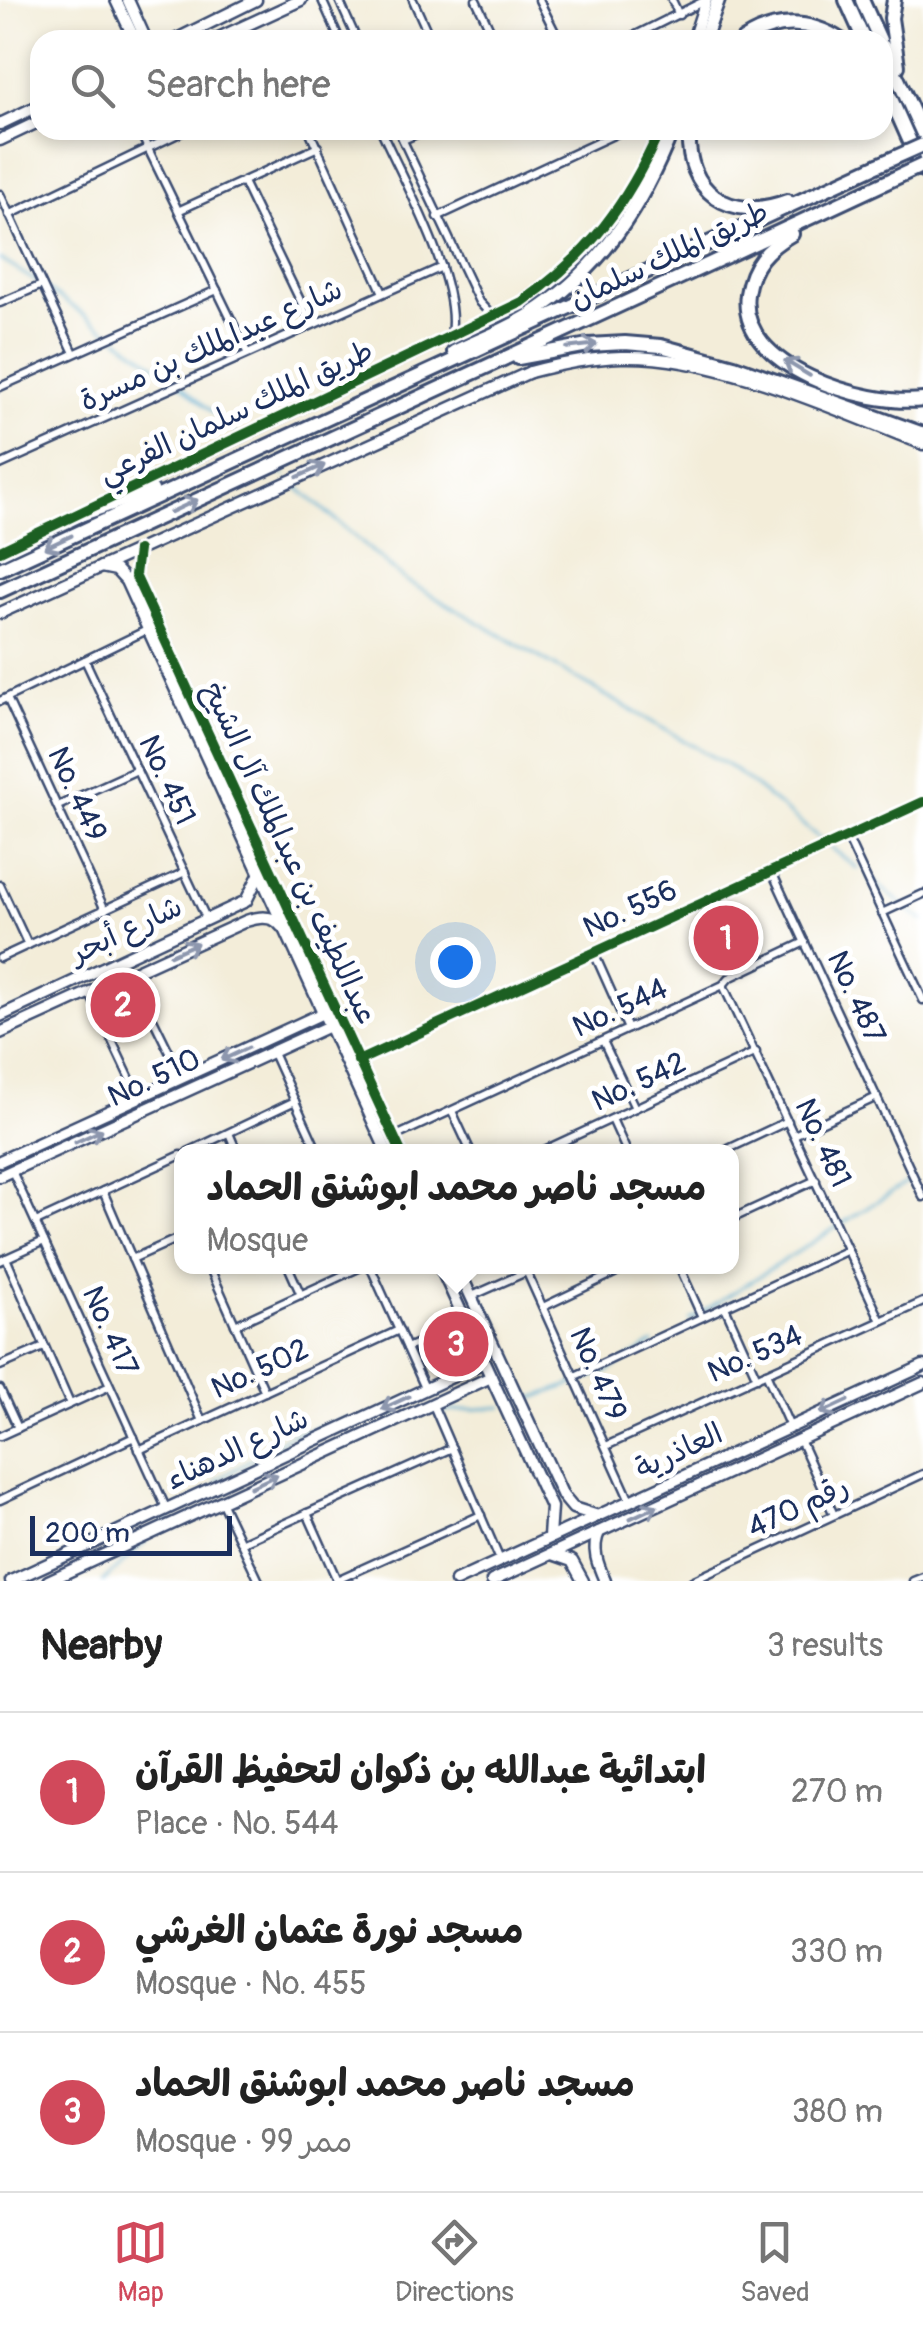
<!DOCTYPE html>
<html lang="en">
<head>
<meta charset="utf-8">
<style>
	body { margin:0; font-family:Pangolin,"Playpen Sans Arabic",sans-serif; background:#f2f2f2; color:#222 }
	.scale { position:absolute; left:30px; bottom:25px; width:202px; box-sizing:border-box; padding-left:10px; border:5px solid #1b2f5e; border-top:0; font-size:28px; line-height:35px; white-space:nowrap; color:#1b2f5e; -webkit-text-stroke:8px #fff; paint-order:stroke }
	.you { position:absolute; left:455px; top:962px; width:35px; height:35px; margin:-25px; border:8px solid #fff; border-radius:50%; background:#1a73e8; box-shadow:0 0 0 15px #1a73e833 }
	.badge { display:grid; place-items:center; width:65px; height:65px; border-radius:50%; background:#d1495b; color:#fff; font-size:32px; font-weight:700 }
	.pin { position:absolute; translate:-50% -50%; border:5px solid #fff; box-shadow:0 2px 10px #0006 }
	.popup { position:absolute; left:174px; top:1144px; width:565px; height:130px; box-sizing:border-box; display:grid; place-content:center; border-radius:20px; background:#fff; filter:drop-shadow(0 2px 8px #0005); font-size:32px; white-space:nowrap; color:#767676 }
	.popup b { font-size:38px; color:#222 }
	.popup::after { content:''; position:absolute; left:50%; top:100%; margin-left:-20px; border:20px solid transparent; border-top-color:#fff }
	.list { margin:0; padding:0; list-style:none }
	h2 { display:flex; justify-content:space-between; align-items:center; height:130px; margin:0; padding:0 40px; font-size:42px }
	h2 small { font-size:32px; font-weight:400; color:#767676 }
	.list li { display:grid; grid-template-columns:65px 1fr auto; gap:30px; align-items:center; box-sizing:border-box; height:160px; padding:0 40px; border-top:2px solid #e0e0e0 }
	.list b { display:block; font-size:38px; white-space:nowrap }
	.list p { margin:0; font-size:32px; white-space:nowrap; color:#767676 }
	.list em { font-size:32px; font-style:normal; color:#767676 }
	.icon { flex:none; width:55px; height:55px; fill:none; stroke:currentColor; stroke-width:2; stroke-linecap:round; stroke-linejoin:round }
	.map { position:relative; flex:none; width:923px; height:1581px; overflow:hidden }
	.search { position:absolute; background:#fff; box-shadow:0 5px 15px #0003; left:30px; right:30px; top:30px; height:110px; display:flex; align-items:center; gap:25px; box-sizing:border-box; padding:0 35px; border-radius:30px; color:#767676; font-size:38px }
	.sheet { height:610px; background:#fff }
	nav { display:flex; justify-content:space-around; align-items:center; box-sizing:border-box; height:140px; border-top:2px solid #e0e0e0; background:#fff; font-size:28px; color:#767676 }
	nav a { display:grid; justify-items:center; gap:5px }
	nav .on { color:#d1495b }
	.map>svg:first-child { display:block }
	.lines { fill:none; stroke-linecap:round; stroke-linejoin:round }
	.stream { stroke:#51a9ce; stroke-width:2.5 }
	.street-casing { stroke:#3b4c70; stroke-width:11 }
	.secondary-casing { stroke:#3b4c70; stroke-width:15 }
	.primary-casing { stroke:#3b4c70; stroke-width:15 }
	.highway-casing { stroke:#3b4c70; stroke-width:18 }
	.street { stroke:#fff; stroke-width:6 }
	.secondary { stroke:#fff; stroke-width:10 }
	.primary { stroke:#fff; stroke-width:10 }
	.highway { stroke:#fff; stroke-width:12 }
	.highway-bridge-casing { stroke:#3b4c70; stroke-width:18; stroke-linecap:butt }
	.highway-bridge { stroke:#fff; stroke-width:12 }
	.cycleway-casing { stroke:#fff; stroke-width:16 }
	.cycleway { stroke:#1b5e20; stroke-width:10 }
	.oneway { stroke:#8d97ae }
	.labels { text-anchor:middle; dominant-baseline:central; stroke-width:10; stroke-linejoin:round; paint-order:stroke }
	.street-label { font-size:30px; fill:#1b2f5e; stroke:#fff }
</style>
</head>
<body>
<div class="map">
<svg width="923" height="1581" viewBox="0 0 923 1581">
	<rect width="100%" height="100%" fill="#fff"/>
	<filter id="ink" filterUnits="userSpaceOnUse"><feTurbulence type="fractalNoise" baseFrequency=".01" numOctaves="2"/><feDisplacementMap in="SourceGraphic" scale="20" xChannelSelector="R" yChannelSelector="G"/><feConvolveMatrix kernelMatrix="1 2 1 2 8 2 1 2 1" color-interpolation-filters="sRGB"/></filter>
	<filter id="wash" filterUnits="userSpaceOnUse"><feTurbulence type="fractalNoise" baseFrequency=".0048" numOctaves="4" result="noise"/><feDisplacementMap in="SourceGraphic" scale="40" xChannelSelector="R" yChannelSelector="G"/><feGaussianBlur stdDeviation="2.25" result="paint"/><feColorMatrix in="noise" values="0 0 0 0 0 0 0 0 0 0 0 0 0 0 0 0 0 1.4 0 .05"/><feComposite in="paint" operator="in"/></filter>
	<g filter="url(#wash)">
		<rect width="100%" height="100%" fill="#f3edd9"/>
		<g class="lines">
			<!-- stream -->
			<g class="stream">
				<path d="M0,259L37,282"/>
				<path d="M47,289L110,333"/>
				<path d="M117,338L166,372L236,433"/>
				<path d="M262,456L266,459"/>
				<path d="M280,471L286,476"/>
				<path d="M295,485L405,580L732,768L858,869"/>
				<path d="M868,877L923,921"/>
				<path d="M690,1320L911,1180"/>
				<path d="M525,1401L609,1371L653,1343"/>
				<path d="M441,1412L503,1407"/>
				<path d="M376,1417L398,1415"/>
				<path d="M216,1481L292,1434L348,1419"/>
				<path d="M166,1522L182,1507"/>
				<path d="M103,1581L146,1541"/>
			</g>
		</g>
	</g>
	<g filter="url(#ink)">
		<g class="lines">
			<defs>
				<g id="street">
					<path d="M322,0L340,40"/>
					<path d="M339,0L357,40"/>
					<path d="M413,0L431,40"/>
					<path d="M476,0L495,40"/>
					<path d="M539,0L559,40"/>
					<path d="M672,0L679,15"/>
					<path d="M626,40L706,0"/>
					<path d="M139,130L247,352"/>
					<path d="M309,130L383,293"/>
					<path d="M381,130C404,182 460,279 451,334"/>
					<path d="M398,130L479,302L493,317"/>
					<path d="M403,140L426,130"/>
					<path d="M243,182L311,323"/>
					<path d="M0,194L74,353"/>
					<path d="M180,210L318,147"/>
					<path d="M9,215L186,130"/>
					<path d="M437,217L624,130"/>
					<path d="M0,303L42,285"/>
					<path d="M0,387L217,290"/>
					<path d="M0,465L442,267"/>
					<path d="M85,660L207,920"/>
					<path d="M7,698L105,910"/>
					<path d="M0,701L147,630"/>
					<path d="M58,806L137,770"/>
					<path d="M847,837L923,1000"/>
					<path d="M772,872L923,1197"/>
					<path d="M0,885L28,945"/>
					<path d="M882,913L923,894"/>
					<path d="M594,953L628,1029"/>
					<path d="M0,958L185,872"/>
					<path d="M131,974L182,1078"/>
					<path d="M723,985L881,1321"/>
					<path d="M89,992L139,1098"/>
					<path d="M603,1041L635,1108"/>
					<path d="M273,1053L318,1152"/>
					<path d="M358,1061L923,802"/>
					<path d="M452,1111L471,1152"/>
					<path d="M612,1119L627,1152"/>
					<path d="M229,1133L237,1152"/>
					<path d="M794,1135L877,1097"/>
					<path d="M394,1137L723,985L729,978L805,942"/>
					<path d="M188,1152L295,1101"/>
					<path d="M540,1152L756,1052"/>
					<path d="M722,1152L788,1121"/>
					<path d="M12,1171L167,1510"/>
					<path d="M103,1191L202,1421"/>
					<path d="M731,1219L816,1180"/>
					<path d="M36,1222L181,1155"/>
					<path d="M6,1258L70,1404"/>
					<path d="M132,1259L181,1237"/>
					<path d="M0,1261L44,1241"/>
					<path d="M209,1266L265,1392"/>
					<path d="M288,1266L301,1295"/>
					<path d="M370,1266L425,1388"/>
					<path d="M524,1266L630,1501"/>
					<path d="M679,1266L702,1317"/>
					<path d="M472,1296L526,1272"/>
					<path d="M543,1307L629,1266"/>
					<path d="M725,1307L757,1378"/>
					<path d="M235,1325L363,1266"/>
					<path d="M407,1348L465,1321"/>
					<path d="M0,1366L44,1347"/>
					<path d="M766,1373L790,1427"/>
					<path d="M575,1376L848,1250"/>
					<path d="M0,1389L18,1428"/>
					<path d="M433,1405L500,1560"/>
					<path d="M0,1436L110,1386"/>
					<path d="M800,1440L834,1515"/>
					<path d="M606,1446L923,1302"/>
					<path d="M139,1450L399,1330"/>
					<path d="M0,1500L134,1437"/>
					<path d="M221,1501L259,1581"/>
					<path d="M307,1513L337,1580L481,1515"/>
					<path d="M241,1543L452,1448"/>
					<path d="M692,1581L923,1474"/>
					<path d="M913,1581L923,1577"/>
				</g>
				<g id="secondary">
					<path d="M116,0L135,40"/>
					<path d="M128,0L146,40"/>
					<path d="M175,40L256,0"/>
					<path d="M214,40L301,0"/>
					<path d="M693,40L706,0"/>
					<path d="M0,124L40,105"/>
					<path d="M0,140L40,121"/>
					<path d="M530,372C560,364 590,358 621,357C716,354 834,409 923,444"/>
					<path d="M110,499L522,302C589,255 627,205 660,130"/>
					<path d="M138,550L135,575L401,1152"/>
					<path d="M0,551L81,513"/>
					<path d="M101,567L116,570L126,581L387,1152"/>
					<path d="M0,1016L246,901L259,875"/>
					<path d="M0,1033L246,921C258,917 273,914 281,926"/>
					<path d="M0,1161L323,1013"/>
					<path d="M0,1176L329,1026"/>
					<path d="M440,1266L551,1507L549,1537"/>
					<path d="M457,1266L563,1496L573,1508L595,1515"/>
					<path d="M599,1532C591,1549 598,1565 605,1581"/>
					<path d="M552,1554L572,1561L583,1581"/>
					<path d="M11,1581L484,1362"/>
					<path d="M48,1581L491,1377"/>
					<path d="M456,1581L923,1366"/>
					<path d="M492,1581L923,1383"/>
				</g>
				<path id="primary" d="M0,613L530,372"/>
				<g id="highway">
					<path d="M846,0L864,40"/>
					<path d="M862,0L880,40"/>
					<path d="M894,0L891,18L898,66"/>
					<path d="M704,40L718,0"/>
					<path d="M743,40C776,19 808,19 841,40"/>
					<path d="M883,46L923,134"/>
					<path d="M883,81L923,171"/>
					<path d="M689,130C685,192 730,223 787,201"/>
					<path d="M792,234C767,248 751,265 747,294C737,368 867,407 923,400"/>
					<path d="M454,352C479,340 506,330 530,315C601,270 642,206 672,130"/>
					<path d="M518,358L588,345L625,343L661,346L734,366L923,434"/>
					<path d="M74,517L152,490"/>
					<path d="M0,569L878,165"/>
					<path d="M0,591L822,212"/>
				</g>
			</defs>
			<!-- street casing -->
			<use href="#street" class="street-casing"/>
			<!-- secondary casing -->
			<use href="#secondary" class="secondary-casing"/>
			<!-- primary casing -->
			<use href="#primary" class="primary-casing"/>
			<!-- highway casing -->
			<use href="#highway" class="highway-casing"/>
			<!-- street -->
			<use href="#street" class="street"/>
			<!-- secondary -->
			<use href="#secondary" class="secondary"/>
			<!-- primary -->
			<use href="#primary" class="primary"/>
			<!-- highway -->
			<use href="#highway" class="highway"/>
			<defs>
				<g id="highway-bridge">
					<path d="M878,165L923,145"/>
					<path d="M822,212L923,165"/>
				</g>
			</defs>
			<!-- highway-bridge casing -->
			<use href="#highway-bridge" class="highway-bridge-casing"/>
			<!-- highway-bridge -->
			<use href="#highway-bridge" class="highway-bridge"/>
			<defs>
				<g id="cycleway">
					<path d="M138,550L135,575L401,1152"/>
					<path d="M0,551L522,302C589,255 627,205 660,130"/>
					<path d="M358,1061L923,802"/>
				</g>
			</defs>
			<!-- cycleway casing -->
			<use href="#cycleway" class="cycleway-casing"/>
			<!-- cycleway -->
			<use href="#cycleway" class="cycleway"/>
		</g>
		<!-- one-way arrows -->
		<defs><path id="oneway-shaft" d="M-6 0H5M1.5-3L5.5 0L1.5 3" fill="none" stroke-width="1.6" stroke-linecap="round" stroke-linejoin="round" transform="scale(2.5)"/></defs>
		<g class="oneway">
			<use href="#oneway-shaft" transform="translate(582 346) rotate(-7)"/>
			<use href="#oneway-shaft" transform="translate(797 368) rotate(-149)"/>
			<use href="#oneway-shaft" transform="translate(311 471) rotate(-24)"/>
			<use href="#oneway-shaft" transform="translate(184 506) rotate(-25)"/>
			<use href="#oneway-shaft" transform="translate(58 542) rotate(155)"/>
			<use href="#oneway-shaft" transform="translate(184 949) rotate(-24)"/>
			<use href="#oneway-shaft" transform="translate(235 1054) rotate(155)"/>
			<use href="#oneway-shaft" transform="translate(89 1136) rotate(-25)"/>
			<use href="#oneway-shaft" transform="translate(395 1403) rotate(155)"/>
			<use href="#oneway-shaft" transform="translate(834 1407) rotate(155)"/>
			<use href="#oneway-shaft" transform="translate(264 1481) rotate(-25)"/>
			<use href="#oneway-shaft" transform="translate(644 1512) rotate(-25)"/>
		</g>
	</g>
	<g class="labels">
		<!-- street labels -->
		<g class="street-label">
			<text transform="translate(669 255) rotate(-25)">طريق الملك سلمان</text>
			<text transform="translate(211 345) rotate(-24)">شارع عبدالملك بن مسرة</text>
			<text transform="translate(236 412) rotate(-25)">طريق الملك سلمان الفرعي</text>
			<text transform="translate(167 780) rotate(65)">No. 451</text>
			<text transform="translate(77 794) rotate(65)">No. 449</text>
			<text transform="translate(290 853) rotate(65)">عبداللطيف بن عبدالملك آل الشيخ</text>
			<text transform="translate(630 909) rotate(-25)">No. 556</text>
			<text transform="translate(126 930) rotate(-25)">شارع أبحر</text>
			<text transform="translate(856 997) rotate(65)">No. 487</text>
			<text transform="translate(620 1008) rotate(-25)">No. 544</text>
			<text transform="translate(154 1078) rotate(-25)">No. 510</text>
			<text transform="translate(639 1082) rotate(-25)">No. 542</text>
			<text transform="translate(823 1143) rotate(65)">No. 481</text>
			<text transform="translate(110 1331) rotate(66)">No. 417</text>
			<text transform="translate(755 1354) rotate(-24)">No. 534</text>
			<text transform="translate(260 1369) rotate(-25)">No. 502</text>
			<text transform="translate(598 1374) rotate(66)">No. 479</text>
			<text transform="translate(237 1449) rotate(-25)">شارع الدهناء</text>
			<text transform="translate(679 1451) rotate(-25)">العاذرية</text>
			<text transform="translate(798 1507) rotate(-25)">رقم 470</text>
		</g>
	</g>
</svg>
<div class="scale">200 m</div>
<div class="you"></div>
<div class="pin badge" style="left:726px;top:938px">1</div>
<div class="pin badge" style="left:123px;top:1005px">2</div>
<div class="pin badge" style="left:456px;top:1344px">3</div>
<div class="popup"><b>مسجد ناصر محمد ابوشنق الحماد</b>Mosque</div>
<div class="search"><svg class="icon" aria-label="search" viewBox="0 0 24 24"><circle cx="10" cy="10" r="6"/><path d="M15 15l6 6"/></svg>Search here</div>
</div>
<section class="sheet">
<h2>Nearby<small>3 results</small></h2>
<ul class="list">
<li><span class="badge">1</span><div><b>ابتدائية عبدالله بن ذكوان لتحفيظ القرآن</b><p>Place · No. 544</p></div><em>270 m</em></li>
<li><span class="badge">2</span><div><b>مسجد نورة عثمان الغرشي</b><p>Mosque · No. 455</p></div><em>330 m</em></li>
<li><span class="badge">3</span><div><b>مسجد ناصر محمد ابوشنق الحماد</b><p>Mosque · ممر 99</p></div><em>380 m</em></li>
</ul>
</section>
<nav>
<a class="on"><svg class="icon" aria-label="map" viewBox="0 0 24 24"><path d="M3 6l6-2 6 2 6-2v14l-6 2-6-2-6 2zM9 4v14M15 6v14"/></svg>Map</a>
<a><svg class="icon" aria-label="directions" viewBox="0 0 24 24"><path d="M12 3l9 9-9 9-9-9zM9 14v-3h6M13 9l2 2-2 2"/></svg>Directions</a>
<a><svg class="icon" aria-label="saved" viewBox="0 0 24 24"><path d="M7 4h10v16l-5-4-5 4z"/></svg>Saved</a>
</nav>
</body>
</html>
